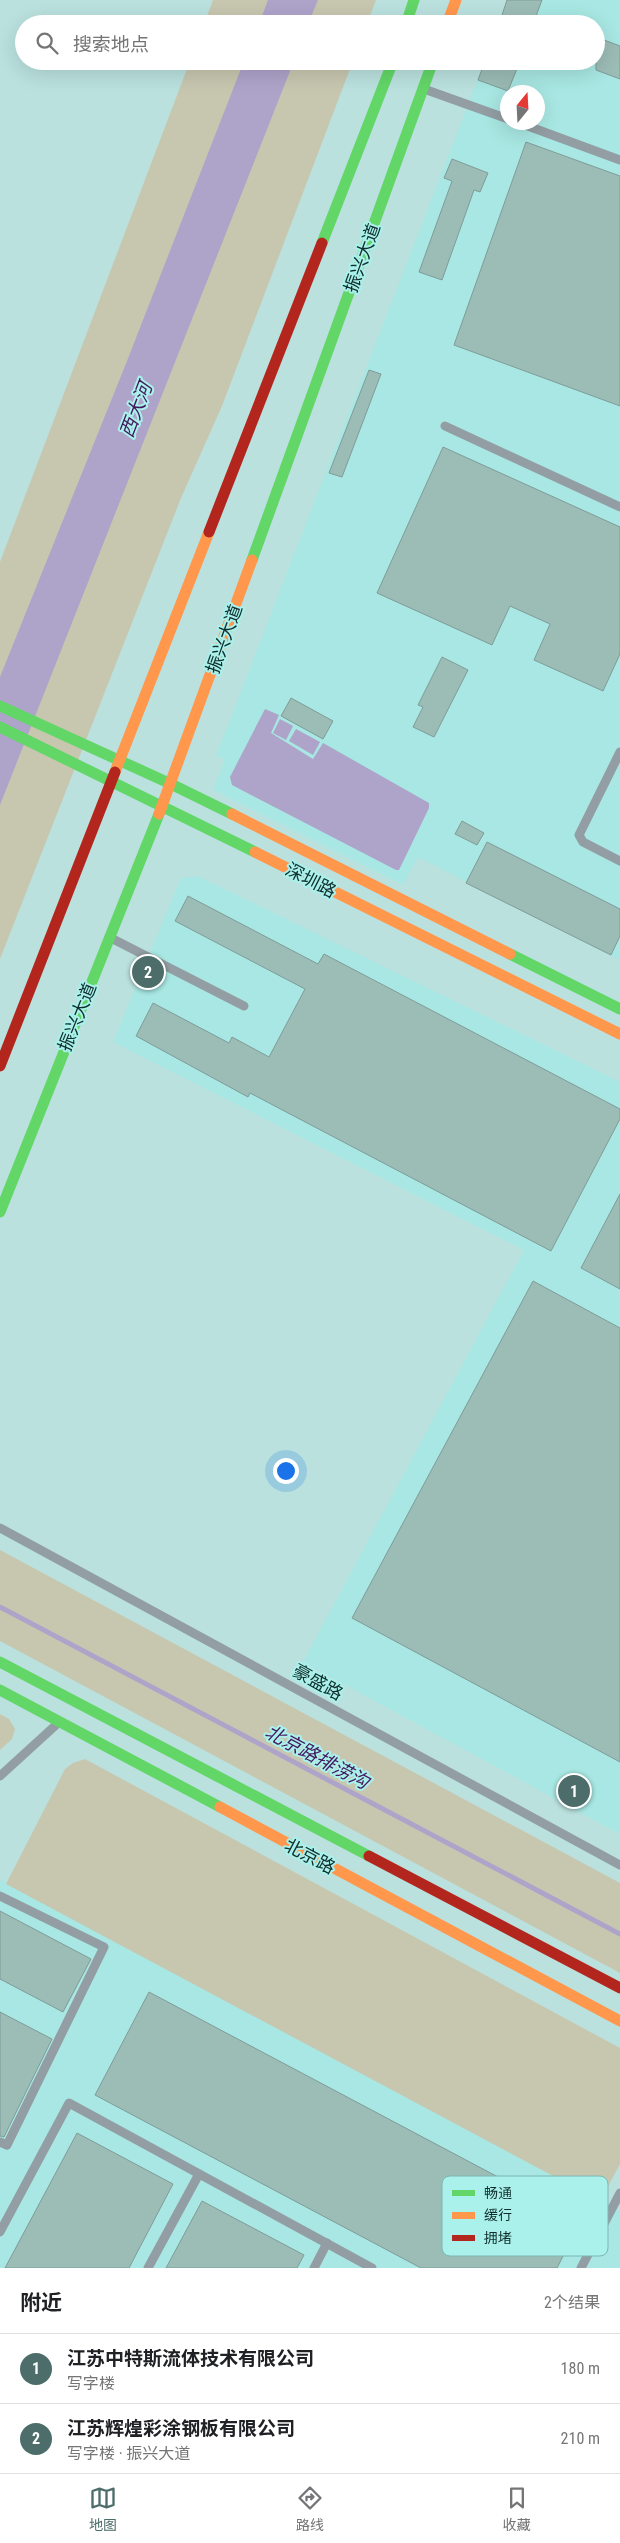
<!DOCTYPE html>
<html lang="zh">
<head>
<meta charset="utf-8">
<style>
	body { margin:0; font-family:"Roboto Condensed","Noto Sans SC",sans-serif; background:#f2f2f2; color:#202124 }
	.compass { position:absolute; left:500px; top:85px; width:45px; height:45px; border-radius:50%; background:#fff; box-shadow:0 5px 20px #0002; rotate:18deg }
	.you { position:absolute; left:285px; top:1470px; width:18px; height:18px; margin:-12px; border:4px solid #fff; border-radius:50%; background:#1a73e8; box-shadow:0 0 0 8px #1a73e833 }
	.badge { display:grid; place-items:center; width:32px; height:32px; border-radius:50%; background:#4c6d6a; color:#fff; font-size:16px; font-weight:700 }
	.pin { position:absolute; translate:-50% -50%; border:2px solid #fff; box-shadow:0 1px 5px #0006 }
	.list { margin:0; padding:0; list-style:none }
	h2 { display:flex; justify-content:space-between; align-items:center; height:65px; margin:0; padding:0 20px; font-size:21px }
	h2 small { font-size:16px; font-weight:400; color:#757577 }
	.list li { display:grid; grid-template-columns:32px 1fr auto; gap:15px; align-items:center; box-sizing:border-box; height:70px; padding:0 20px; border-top:1px solid #e0e0e0 }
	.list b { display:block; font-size:19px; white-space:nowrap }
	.list p { margin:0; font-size:16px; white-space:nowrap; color:#757577 }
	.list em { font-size:16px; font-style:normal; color:#757577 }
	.icon { flex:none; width:28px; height:28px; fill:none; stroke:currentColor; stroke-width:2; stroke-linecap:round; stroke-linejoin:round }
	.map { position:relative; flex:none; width:620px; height:2268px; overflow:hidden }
	.search { position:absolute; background:#fff; box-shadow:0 5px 20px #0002; left:15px; right:15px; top:15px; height:55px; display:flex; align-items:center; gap:12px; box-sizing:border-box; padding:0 18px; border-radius:28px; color:#757577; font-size:19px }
	.sheet { height:205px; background:#fff }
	nav { display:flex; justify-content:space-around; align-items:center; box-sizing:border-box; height:70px; border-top:1px solid #e0e0e0; background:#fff; font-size:14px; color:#757577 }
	nav a { display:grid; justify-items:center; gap:2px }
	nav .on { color:#4c6d6a }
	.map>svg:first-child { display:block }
	.built { fill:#a8e7e3; fill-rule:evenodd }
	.green { fill:#c7c7b0 }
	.water { fill:#aea3c9 }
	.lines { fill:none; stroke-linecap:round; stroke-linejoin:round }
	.stream { stroke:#aea3c9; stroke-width:5 }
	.building { fill:#9cbcb6; stroke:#7f9c98 }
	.lane { stroke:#929ea3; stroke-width:9 }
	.fast { stroke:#63d668; stroke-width:11 }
	.slow { stroke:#ff974d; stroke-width:11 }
	.jam { stroke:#b3261e; stroke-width:11 }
	.labels { text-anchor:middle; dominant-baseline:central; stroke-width:4; stroke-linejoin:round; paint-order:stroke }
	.street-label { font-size:18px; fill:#102e2c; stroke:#aaf1ec }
	.water-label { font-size:19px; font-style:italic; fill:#44185c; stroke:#aaf1ec }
	.key { fill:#aaf1ec; stroke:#7cb6b2; stroke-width:1 }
	.key-label { font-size:14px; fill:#102e2c }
</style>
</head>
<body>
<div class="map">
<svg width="620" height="2268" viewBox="0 0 620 2268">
	<rect width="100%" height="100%" fill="#bae1de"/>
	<!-- built -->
	<g class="built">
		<path d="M508,0H620V960L418,857L403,885L213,790L225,759L216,756L485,61H596V24H499ZM508,92H538V122H508Z"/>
		<path d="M198,876L620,1082V1834L303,1662L524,1250L113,1042L181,878Z"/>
		<path d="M0,1880L620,2211V2268H0Z"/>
	</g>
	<!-- green -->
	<g class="green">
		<path d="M213,0H376L367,24H204Z"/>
		<path d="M190,61H353L222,406L181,498L0,959V562Z"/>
		<path d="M0,1550L620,1883V1973L0,1641Z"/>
		<path d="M0,1714L9,1719L15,1729L12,1739L0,1750Z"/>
		<path d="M85,1759L620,2048V2164L600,2201L6,1884L65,1769L73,1763Z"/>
	</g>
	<!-- water -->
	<g class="water">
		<path d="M268,0H318L308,24H259Z"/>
		<path d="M244,61H294L0,805V677L127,361Z"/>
		<path d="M265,709L279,715L271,733L313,759L323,743L429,803V808L399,870H396L232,785L230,777Z"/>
		<path d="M280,719L293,726L286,740L273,733Z"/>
		<path d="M296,729L320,742L313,755L289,741Z"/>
	</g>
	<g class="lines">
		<!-- stream -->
		<path class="stream" d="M0,1607L620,1934"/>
	</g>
	<!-- building -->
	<g class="building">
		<path d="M507,0H542L533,24H499Z"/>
		<path d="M596,37L620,46V79L596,70Z"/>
		<path d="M485,61H520L508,91L478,80Z"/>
		<path d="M526,142L620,176V406L454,345Z"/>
		<path d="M452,159L488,173L480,192L474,190L442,280L419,272L452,181L444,178Z"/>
		<path d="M369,370L381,374L342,477L329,473Z"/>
		<path d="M443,447L620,527V654L603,691L534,660L550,624L510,606L492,645L377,593Z"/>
		<path d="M442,657L468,670L434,737L413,727L423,707L418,705Z"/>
		<path d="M291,698L333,721L323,739L281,716Z"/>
		<path d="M462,821L484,833L477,845L455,834Z"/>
		<path d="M487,842L620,909V936L611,955L466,883Z"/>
		<path d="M188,896L318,964L324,954L620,1109V1119L551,1251L250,1093L248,1097L136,1036L153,1003L229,1043L232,1037L269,1057L305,989L175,921Z"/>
		<path d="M620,1194V1289L581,1268Z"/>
		<path d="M533,1281L620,1328V1762L352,1618Z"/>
		<path d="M0,1911L91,1959L63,2012L0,1979Z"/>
		<path d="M149,1992L581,2221L557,2268H421L95,2095Z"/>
		<path d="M0,2012L52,2039L4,2137L0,2136Z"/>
		<path d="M77,2133L173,2184L129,2268H5Z"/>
		<path d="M202,2201L304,2255L297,2268H166Z"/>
	</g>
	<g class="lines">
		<!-- lane -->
		<g class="lane">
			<path d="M424,89L508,119"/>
			<path d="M517,122L620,160"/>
			<path d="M445,426L620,507"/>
			<path d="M620,752L579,835L583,842L620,861"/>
			<path d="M109,937L244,1006"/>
			<path d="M0,1528L620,1865"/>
			<path d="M0,1776L57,1724"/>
			<path d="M0,1896L104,1947L7,2145L0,2142"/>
			<path d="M0,2232L69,2103L372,2268"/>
			<path d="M148,2268L199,2174"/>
			<path d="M314,2268L327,2243"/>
			<path d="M581,2268L620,2193"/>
		</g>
		<!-- fast -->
		<g class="fast">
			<path d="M406,24L414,0"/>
			<path d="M322,243L393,61"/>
			<path d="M252,560L433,61"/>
			<path d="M0,706L171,784L232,814"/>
			<path d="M0,727L255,852"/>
			<path d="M510,954L620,1009"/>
			<path d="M0,1212L159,814"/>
			<path d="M0,1662L369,1856"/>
			<path d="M0,1690L220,1807"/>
		</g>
		<!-- slow -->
		<g class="slow">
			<path d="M447,24L456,0"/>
			<path d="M115,772L209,532"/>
			<path d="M159,814L252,560"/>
			<path d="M232,814L510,954"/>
			<path d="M255,852L620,1034"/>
			<path d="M220,1807L620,2021"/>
		</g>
		<!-- jam -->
		<g class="jam">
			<path d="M209,532L322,243"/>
			<path d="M0,1066L115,772"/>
			<path d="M369,1856L620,1988"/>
		</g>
	</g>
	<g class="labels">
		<!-- street labels -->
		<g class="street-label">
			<text transform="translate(362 258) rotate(-70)">振兴大道</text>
			<text transform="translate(224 639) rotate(-70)">振兴大道</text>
			<text transform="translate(311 880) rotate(27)">深圳路</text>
			<text transform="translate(77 1017) rotate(-68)">振兴大道</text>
			<text transform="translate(318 1682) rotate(29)">豪盛路</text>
			<text transform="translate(310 1856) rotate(28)">北京路</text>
		</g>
		<!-- water labels -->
		<g class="water-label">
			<text transform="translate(136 410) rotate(-69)">西大河</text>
			<text transform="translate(317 1757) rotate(28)">北京路排涝沟</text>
		</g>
	</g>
	<!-- legend -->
	<rect x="442" y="2176" width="166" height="80" rx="8" class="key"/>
	<rect x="452" y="2190" width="23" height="6" fill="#63d668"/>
	<rect x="452" y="2212" width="23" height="7" fill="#ff974d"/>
	<rect x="452" y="2235" width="23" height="6" fill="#b3261e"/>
	<g class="key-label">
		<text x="484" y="2198">畅通</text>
		<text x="484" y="2220">缓行</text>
		<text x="484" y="2243">拥堵</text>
	</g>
</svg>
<svg class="compass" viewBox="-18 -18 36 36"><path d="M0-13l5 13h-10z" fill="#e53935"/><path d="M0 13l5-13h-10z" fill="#757577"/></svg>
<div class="you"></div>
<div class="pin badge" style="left:574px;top:1791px">1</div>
<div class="pin badge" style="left:148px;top:972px">2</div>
<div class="search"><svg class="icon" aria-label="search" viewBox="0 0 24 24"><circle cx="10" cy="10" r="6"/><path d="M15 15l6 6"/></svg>搜索地点</div>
</div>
<section class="sheet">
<h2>附近<small>2个结果</small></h2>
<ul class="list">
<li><span class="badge">1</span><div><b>江苏中特斯流体技术有限公司</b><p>写字楼</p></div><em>180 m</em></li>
<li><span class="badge">2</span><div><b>江苏辉煌彩涂钢板有限公司</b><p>写字楼 · 振兴大道</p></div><em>210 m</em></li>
</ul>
</section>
<nav>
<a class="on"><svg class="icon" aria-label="map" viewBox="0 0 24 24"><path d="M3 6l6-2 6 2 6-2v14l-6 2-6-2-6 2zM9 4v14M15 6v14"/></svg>地图</a>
<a><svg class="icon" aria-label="directions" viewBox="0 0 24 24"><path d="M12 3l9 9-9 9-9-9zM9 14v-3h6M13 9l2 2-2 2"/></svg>路线</a>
<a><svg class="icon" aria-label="saved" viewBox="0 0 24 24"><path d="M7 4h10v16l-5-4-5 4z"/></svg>收藏</a>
</nav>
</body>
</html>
